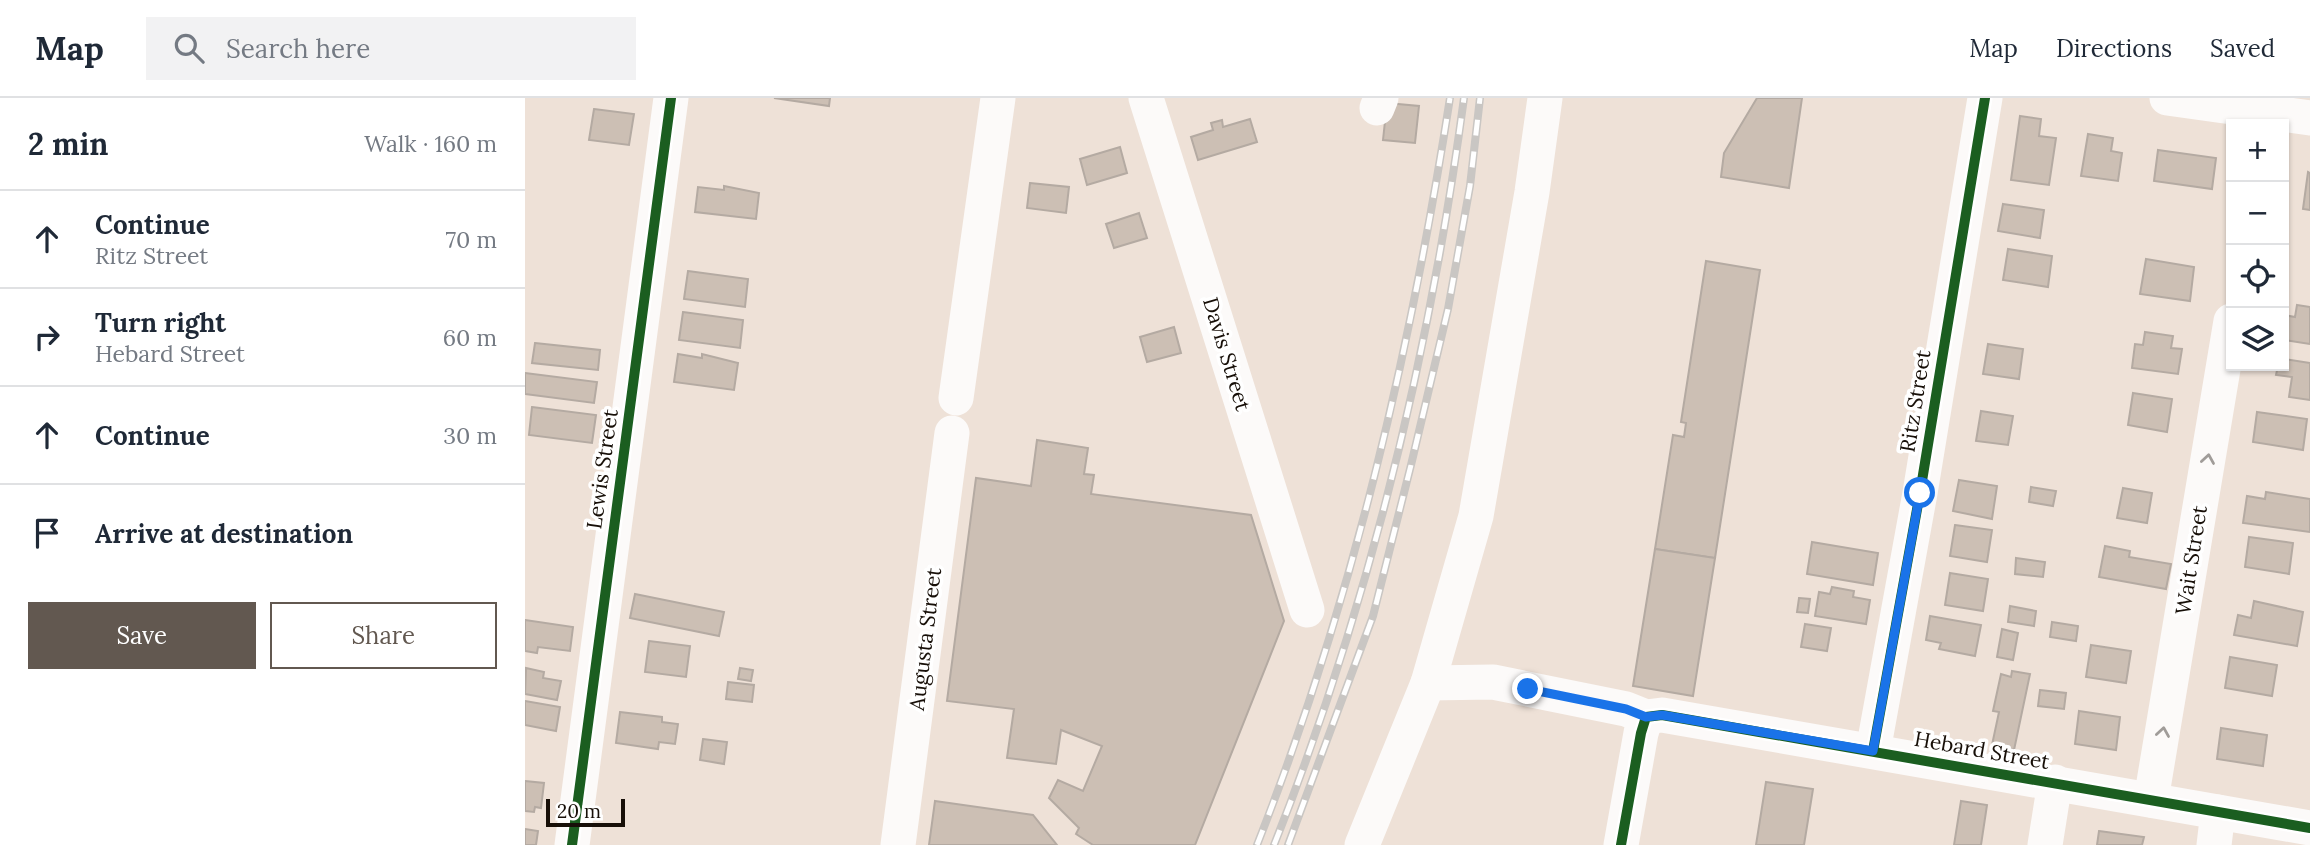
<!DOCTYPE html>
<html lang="en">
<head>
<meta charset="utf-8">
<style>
	body { margin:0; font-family:Lora,serif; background:#f2f2f3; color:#1f2937 }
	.controls { position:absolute; right:21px; top:21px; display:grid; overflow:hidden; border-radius:0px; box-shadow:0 2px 5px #0004 }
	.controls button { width:63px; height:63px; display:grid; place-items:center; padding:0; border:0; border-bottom:2px solid #e0e1e3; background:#fff; color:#1f2937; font:35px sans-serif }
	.scale { position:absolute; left:21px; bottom:18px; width:79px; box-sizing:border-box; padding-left:7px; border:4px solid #170f08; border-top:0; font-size:19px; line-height:24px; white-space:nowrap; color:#170f08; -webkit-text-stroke:5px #fff; paint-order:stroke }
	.stop { position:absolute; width:21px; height:21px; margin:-16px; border:5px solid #1a73e8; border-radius:50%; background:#fff }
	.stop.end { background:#1a73e8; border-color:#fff; box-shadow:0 2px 7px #0008 }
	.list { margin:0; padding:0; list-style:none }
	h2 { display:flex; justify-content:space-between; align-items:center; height:91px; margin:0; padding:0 28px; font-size:30px }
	h2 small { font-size:23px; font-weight:400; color:#747a83 }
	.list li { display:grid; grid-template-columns:46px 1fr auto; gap:21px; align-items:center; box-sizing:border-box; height:98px; padding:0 28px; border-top:2px solid #e0e1e3 }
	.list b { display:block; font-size:26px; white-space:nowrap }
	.list p { margin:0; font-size:23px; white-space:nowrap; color:#747a83 }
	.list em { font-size:23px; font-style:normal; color:#747a83 }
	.actions { display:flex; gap:14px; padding:21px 28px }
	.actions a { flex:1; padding:16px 0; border:2px solid #625850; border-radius:0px; text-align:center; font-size:24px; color:#625850 }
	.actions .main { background:#625850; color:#fff }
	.icon { flex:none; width:38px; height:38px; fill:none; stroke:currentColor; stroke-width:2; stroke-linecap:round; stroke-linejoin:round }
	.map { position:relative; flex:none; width:1785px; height:747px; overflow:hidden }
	header { display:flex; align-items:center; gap:42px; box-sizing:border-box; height:98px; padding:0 35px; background:#fff; border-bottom:2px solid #e0e1e3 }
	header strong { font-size:33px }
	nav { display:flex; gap:38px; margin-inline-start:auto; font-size:24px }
	.search { width:490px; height:63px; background:#f2f2f3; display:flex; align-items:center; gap:18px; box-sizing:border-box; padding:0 24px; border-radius:0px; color:#747a83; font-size:26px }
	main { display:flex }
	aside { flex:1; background:#fff }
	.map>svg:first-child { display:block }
	.building { fill:#ccbfb4; stroke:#b4aaa2; stroke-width:2 }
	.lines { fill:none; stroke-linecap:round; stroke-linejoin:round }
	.minor { stroke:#fcfaf9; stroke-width:35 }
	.rail-casing { stroke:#c9c6c3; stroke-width:8 }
	.rail { stroke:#fff; stroke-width:5; stroke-dasharray:16; stroke-linecap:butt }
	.cycleway-casing { stroke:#fff; stroke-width:15 }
	.cycleway { stroke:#1b5e20; stroke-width:10 }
	.oneway { stroke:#a09c99 }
	.route { stroke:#1a73e8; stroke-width:9 }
	.labels { text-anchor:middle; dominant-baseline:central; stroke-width:7; stroke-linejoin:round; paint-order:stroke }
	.street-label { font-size:21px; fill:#170f08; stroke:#fff }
</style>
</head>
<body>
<header>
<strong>Map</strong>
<div class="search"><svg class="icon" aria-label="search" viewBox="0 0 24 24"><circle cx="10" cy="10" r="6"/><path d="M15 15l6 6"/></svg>Search here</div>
<nav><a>Map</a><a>Directions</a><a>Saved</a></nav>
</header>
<main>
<aside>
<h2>2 min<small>Walk · 160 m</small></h2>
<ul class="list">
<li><svg class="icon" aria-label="ahead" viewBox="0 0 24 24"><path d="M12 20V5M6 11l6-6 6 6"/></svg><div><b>Continue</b><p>Ritz Street</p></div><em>70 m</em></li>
<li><svg class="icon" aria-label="right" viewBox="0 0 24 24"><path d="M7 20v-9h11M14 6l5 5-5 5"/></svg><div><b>Turn right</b><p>Hebard Street</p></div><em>60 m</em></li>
<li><svg class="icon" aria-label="ahead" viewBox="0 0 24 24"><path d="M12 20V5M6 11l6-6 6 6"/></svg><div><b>Continue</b></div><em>30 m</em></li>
<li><svg class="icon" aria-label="arrive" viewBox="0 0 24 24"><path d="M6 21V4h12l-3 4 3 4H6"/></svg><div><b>Arrive at destination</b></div></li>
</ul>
<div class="actions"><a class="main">Save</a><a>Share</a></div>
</aside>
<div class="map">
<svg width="1785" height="747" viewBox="0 0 1785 747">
	<rect width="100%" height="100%" fill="#eee1d7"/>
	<!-- building -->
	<g class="building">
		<path d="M249,0H305L304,8Z"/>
		<path d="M1232,0H1277L1264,90L1196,79L1199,55Z"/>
		<path d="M862,5L894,8L890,45L858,42Z"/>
		<path d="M69,11L109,16L104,47L64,42Z"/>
		<path d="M1495,18L1516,21L1514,38L1531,40L1524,87L1486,82Z"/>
		<path d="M725,21L732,44L673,62L666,39L688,32L686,25L697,22L698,29Z"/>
		<path d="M1563,36L1588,40L1586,53L1597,55L1593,83L1556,78Z"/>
		<path d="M595,49L602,75L562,87L555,61Z"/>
		<path d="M1633,52L1691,60L1687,91L1629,83Z"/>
		<path d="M1783,74L1785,75V112L1778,111Z"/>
		<path d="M505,85L544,89L541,115L502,110Z"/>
		<path d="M199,88L234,95L231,121L170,114L173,89L199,92Z"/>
		<path d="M1478,106L1519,112L1515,140L1473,133Z"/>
		<path d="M614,115L622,140L589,150L581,126Z"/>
		<path d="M1483,151L1527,158L1523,189L1478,182Z"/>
		<path d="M1621,161L1669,169L1665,203L1615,196Z"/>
		<path d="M1181,163L1235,172L1190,460L1130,451L1148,337L1159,339L1161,325L1156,324Z"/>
		<path d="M163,173L223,181L220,209L159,201Z"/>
		<path d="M1772,207L1785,209V246L1759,242V217L1770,219Z"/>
		<path d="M158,214L218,222L215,250L154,242Z"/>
		<path d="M649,229L656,255L622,264L615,239Z"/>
		<path d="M1620,234L1648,238L1646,250L1657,251L1653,276L1607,270L1610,246L1618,247Z"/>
		<path d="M10,245L75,252L73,272L7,265Z"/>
		<path d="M1463,246L1498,251L1494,281L1458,276Z"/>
		<path d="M153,256L177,260V256L213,265L209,292L149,284Z"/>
		<path d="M1759,261L1785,265V302L1764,299L1767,279L1751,277L1753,268H1759Z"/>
		<path d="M0,275L72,284L69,305L0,296Z"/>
		<path d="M1608,295L1647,301L1642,334L1603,327Z"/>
		<path d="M7,309L71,317L67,345L4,337Z"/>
		<path d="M1456,313L1488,318L1483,347L1451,343Z"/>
		<path d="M1732,314L1782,321L1778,352L1728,344Z"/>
		<path d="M512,342L563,350L559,376L569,377L566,396L726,417L759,523L670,747H568L551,736L554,730L524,700L533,682L558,693L577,648L536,632L531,666L482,660L489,611L422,603L451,380L506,388Z"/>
		<path d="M1434,382L1472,388L1467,421L1428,413Z"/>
		<path d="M1506,389L1531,393L1528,408L1504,404Z"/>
		<path d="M1598,390L1627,395L1622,425L1592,420Z"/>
		<path d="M1741,394L1785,401V434L1718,425L1722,398L1740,401Z"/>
		<path d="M1430,427L1467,432L1462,464L1425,458Z"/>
		<path d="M1724,439L1768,445L1764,476L1720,469Z"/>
		<path d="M1287,444L1353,455L1348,487L1282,476Z"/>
		<path d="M1580,448L1605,453L1604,459L1646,466L1641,491L1574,479Z"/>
		<path d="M1130,451L1190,460L1168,598L1108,588Z"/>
		<path d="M1491,460L1520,464L1518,479L1490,476Z"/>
		<path d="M1425,475L1463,481L1458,513L1420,507Z"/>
		<path d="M1307,489L1329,493L1328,499L1345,502L1341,526L1290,518L1294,494L1305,496Z"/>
		<path d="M110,496L199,514L194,538L105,520Z"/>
		<path d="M1274,500L1285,501L1283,515L1272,514Z"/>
		<path d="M1729,503L1778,514L1772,548L1709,537L1713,517L1726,520Z"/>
		<path d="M1485,508L1511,513L1509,528L1483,524Z"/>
		<path d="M1405,518L1456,527L1450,558L1414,551L1416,545L1401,542Z"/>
		<path d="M0,522L48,529L45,553L13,549L12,555L0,553Z"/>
		<path d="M1527,524L1553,528L1551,543L1525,539Z"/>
		<path d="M1280,526L1306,530L1302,553L1276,549Z"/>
		<path d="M1477,531L1493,535L1488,562L1472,559Z"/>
		<path d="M124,543L165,548L161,579L120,574Z"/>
		<path d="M1566,547L1606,553L1601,585L1561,579Z"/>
		<path d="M1705,559L1752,567L1747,598L1700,590Z"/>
		<path d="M1,570L19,574L18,580L36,583L32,602L0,596Z"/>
		<path d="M215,570L228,572L226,583L213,581Z"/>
		<path d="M1487,573L1505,576L1489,652L1467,647L1474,614L1468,613L1476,576L1486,579Z"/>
		<path d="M203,584L229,587L227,604L201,601Z"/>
		<path d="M1515,592L1541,595L1539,611L1513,608Z"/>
		<path d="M0,603L35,609L31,633L0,627Z"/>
		<path d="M1554,613L1595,619L1591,652L1550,646Z"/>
		<path d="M95,614L137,619V624L153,626L150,646L134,644L133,651L91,645Z"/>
		<path d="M1696,630L1742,637L1738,668L1692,661Z"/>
		<path d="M178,641L202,644L199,666L175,662Z"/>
		<path d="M0,683L19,685L16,710L10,709L9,714L0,713Z"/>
		<path d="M1241,684L1288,691L1279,747H1231Z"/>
		<path d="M410,703L508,717L532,747H404Z"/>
		<path d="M1436,703L1462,707L1456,747H1429Z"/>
		<path d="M0,731L13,733L11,747H0Z"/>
		<path d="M1574,733L1619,739L1617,747H1572Z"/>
	</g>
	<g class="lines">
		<!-- minor -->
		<g class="minor">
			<path d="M621,0L782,512"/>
			<path d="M1642,0L1785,20"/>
			<path d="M852,10L856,0"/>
			<path d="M431,300L473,0"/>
			<path d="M903,585L968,584L1101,611L1121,619L1137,617L1785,730"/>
			<path d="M1348,653L1395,395L1460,0"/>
			<path d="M1626,702L1706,223"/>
			<path d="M47,747L146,0"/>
			<path d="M373,747L427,335"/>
			<path d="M837,747L903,585L951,418L1007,94L1020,0"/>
			<path d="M1096,747L1116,635L1121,619"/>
			<path d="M1520,747L1530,684"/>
			<path d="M1689,747L1693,714"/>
		</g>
		<defs>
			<g id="rail">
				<path d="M732,747C827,506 885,256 925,0"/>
				<path d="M749,747C844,508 905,254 939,0"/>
				<path d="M763,747L848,518L886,367L923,211L945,88L955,0"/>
			</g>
		</defs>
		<!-- rail casing -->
		<use href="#rail" class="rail-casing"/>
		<!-- rail -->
		<use href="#rail" class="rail"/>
		<defs>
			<g id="cycleway">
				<path d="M1348,653L1395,395L1460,0"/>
				<path d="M47,747L146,0"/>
				<path d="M1096,747L1116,635L1121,619L1137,617L1785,730"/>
			</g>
		</defs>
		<!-- cycleway casing -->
		<use href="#cycleway" class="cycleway-casing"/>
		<!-- cycleway -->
		<use href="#cycleway" class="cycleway"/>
	</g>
	<!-- one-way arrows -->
	<defs><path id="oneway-chevron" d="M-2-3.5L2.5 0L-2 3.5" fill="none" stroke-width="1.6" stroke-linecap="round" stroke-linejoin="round" transform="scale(1.75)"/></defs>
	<g class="oneway">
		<use href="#oneway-chevron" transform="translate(1683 361) rotate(-81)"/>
		<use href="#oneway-chevron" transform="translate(1638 634) rotate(-81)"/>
	</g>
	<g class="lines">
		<!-- route -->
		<path class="route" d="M1003,591L1101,611L1121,619L1137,617L1348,653L1395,395"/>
	</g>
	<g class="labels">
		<!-- street labels -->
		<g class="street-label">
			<text transform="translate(702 256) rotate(73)">Davis Street</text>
			<text transform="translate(1390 303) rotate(-81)">Ritz Street</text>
			<text transform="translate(77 371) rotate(-82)">Lewis Street</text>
			<text transform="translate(1666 462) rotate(-81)">Wait Street</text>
			<text transform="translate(400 541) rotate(-83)">Augusta Street</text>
			<text transform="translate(1457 652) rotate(10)">Hebard Street</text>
		</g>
	</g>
</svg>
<div class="controls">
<button>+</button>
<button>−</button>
<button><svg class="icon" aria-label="locate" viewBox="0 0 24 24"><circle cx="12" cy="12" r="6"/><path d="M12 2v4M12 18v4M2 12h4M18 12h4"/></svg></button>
<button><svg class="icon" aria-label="layers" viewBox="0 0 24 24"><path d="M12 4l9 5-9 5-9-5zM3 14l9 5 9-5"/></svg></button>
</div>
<div class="scale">20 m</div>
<div class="stop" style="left:1395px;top:395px"></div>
<div class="stop end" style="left:1003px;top:591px"></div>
</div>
</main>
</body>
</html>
